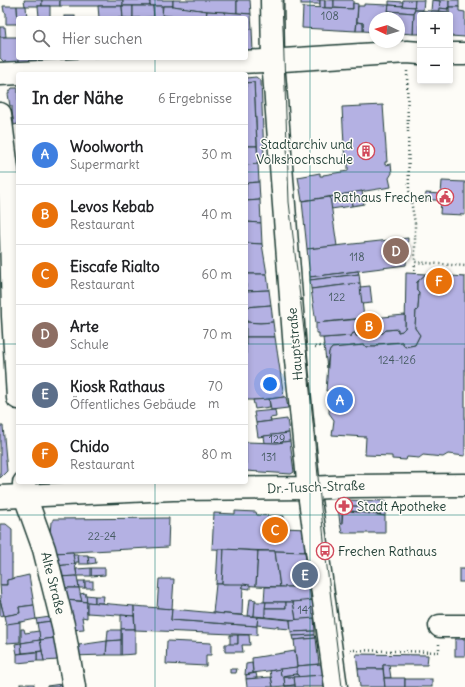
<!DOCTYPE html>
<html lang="de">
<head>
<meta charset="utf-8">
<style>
	body { margin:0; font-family:Delius,sans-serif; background:#f6f6f6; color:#202124 }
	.controls { position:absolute; right:12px; top:12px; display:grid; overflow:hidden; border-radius:4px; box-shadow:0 2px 6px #0003 }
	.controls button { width:36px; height:36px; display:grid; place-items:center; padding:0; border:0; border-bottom:1px solid #e0e0e0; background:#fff; color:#202124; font:20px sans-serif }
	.compass { position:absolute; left:369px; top:12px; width:36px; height:36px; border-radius:50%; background:#fff; box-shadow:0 2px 6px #0003; rotate:274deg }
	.you { position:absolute; left:270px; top:384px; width:14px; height:14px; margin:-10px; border:3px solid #fff; border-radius:50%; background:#1a73e8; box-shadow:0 0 0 6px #1a73e833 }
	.badge { display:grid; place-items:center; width:26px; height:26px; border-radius:50%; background:#2563eb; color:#fff; font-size:13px; font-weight:700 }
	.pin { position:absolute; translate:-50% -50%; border:2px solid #fff; box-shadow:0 1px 4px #0006 }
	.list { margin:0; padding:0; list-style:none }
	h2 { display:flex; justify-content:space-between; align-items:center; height:52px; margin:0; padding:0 16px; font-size:17px }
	h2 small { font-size:13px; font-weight:400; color:#757577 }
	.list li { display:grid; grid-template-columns:26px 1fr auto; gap:12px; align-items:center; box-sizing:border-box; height:60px; padding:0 16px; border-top:1px solid #e0e0e0 }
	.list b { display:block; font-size:15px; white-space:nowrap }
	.list p { margin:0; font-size:13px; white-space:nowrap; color:#757577 }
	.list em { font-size:13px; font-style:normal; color:#757577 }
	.icon { flex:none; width:22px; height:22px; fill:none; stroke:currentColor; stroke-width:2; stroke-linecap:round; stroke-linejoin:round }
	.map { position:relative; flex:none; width:465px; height:687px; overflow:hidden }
	.search { position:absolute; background:#fff; box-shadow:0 2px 6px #0003; left:16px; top:16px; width:232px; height:44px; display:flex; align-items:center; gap:10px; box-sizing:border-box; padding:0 14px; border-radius:4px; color:#757577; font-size:15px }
	.panel { position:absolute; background:#fff; box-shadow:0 2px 6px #0003; left:16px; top:72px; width:232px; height:412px; border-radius:4px }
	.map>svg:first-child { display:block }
	.building { fill:#b4b1e3; stroke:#1f3d34 }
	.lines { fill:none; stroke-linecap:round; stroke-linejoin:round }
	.minor-casing { stroke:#1f3d34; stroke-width:25 }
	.path { stroke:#1f3d34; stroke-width:2.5; stroke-dasharray:1 3; stroke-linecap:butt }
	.minor { stroke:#fdfcf7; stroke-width:22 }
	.tram { stroke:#1f3d34; stroke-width:1 }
	.grid { fill:none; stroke:#0f766e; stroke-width:1; stroke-opacity:0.55 }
	.labels { text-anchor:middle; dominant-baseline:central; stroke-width:3; stroke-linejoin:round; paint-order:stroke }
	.number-label { font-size:11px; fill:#445a60 }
	.poi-label { font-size:13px; fill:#1f3d34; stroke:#fdfcf7; text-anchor:end }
	.street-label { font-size:13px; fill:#1f3d34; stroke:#fdfcf7 }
</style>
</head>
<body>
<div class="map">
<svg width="465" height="687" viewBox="0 0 465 687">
	<rect width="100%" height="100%" fill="#fdfcf7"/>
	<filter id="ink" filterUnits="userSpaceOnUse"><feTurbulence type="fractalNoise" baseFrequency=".025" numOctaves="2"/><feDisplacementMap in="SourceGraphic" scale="8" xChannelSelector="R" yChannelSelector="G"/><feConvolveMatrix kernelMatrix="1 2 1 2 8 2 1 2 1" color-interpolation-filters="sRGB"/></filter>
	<g filter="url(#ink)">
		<!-- building -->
		<g class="building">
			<path d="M24,0H42V6H25Z"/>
			<rect x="42" y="0" width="18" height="6"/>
			<rect x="60" y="0" width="63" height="6"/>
			<rect x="123" y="0" width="27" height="6"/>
			<rect x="150" y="0" width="23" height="6"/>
			<path d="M173,0H237V13L207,11L173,6Z"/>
			<path d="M237,0H250L251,14L237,13Z"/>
			<rect x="301" y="0" width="19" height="4"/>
			<rect x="320" y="0" width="5" height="8"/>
			<rect x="325" y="0" width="9" height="8"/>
			<path d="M334,0H353V9L334,8Z"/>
			<path d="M403,0H415V7L402,6Z"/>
			<path d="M415,0H424L423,10H414Z"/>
			<path d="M432,0H449V7L448,9L439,8L440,1Z"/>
			<path d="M432,0L440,1L439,11H431Z"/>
			<rect x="449" y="0" width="10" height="7"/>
			<path d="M389,1L403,2L402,6L389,5Z"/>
			<path d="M353,3L358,4L356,31L302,28L303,7L353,9Z"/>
			<path d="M364,4L389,5L388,18H375V32L363,31V23L357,22L358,6H364Z"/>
			<path d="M389,5L415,7L414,13L388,11Z"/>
			<path d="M3,6H17L18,24H6V13L4,12Z"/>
			<path d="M17,6H26L27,18H18V24Z"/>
			<path d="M38,6H50V17H39Z"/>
			<path d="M98,6H122L123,18H99Z"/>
			<path d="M122,6H133V18H123Z"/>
			<path d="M133,6H153L154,17L133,18Z"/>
			<path d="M153,6H162L163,18H154Z"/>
			<path d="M163,6H173L207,11L206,18H185L162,15Z"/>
			<path d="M448,7V12L439,11V8L448,9Z"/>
			<path d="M449,7H459V11L465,12V37L450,36Z"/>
			<path d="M414,10L431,11V15H420V34H413Z"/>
			<path d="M207,11L225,12L226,18H206Z"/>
			<path d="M388,11L414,13L413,34L399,33V18H388Z"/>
			<path d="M431,11L448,12V15H431Z"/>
			<path d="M225,12L251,14L252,29H246V18H226Z"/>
			<rect x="64" y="16" width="11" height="2"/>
			<path d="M357,22L363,23V31H356Z"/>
			<path d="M0,27H5L6,37H0Z"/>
			<path d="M246,29H252L253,52L246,53Z"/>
			<path d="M0,37H18L19,62L5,63L0,58Z"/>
			<path d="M19,58H45V61L19,62Z"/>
			<path d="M45,58H66V60L45,61Z"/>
			<rect x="66" y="58" width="21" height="2"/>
			<path d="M256,77L261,81L264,157L260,162H258L254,82L246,83V78Z"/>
			<path d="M254,82L257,146H246V83Z"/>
			<path d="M12,88H18V124L14,125L12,112V106H10L8,94Z"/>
			<path d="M383,105L387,162H385V165L391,164L392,173L389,178L391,187L302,201L298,177L320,173V176H323V175L348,171V163L345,164L342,107Z"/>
			<path d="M246,146H257L258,164L246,165Z"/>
			<path d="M258,164L259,182L246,183V165Z"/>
			<path d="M442,181L465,182V215L440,214L441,200H425L426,193L441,194Z"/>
			<path d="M259,182L260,200L246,201V183Z"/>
			<path d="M362,191L364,204L352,206L350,193Z"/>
			<path d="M350,193L352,206L331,209L330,197Z"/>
			<path d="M330,197L337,246L307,249L302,201Z"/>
			<path d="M260,200L261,223L246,222V201Z"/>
			<path d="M246,222L261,223L262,244L246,243Z"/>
			<path d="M408,238L406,265L310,277L307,249Z"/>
			<path d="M246,243L262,244L267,274H246Z"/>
			<path d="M358,271L359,274L310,280V277Z"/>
			<path d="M406,273L426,274L417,282V291L419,293L418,309L416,311L415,328L420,335L415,345L405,347L402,342L378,344L376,347H367L364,345L332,348L329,352L327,368L323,338L351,336L353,333H356V336L383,333L386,330L398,329V332L402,331L405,328Z"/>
			<path d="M246,274H267L269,290L246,291Z"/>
			<path d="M359,274L360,283L311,289L310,280Z"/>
			<path d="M426,274L465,277V456L448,454L443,457L423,455L419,458L407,457L406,460L392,459V456L365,455L366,437L332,435L334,420L329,413L330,391H326L329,352L332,348L364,345L367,347H376L378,344L402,342L405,347L415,345L420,335L415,328L416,311L418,309L419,293L417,291V282Z"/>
			<path d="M360,283L364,318L316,323L311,289Z"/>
			<path d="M370,286L372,303L362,304L360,287Z"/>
			<path d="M269,290L271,305L246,307V291Z"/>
			<path d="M271,305L273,322L260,323L247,322L246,307Z"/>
			<path d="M405,315V328L402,331L398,332V329L386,330L383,333L356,336V333H353L351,336L323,338H319V333H316V323Z"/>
			<path d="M246,322L260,323L273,322L275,337H246Z"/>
			<path d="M246,337H275L284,397L261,400H246Z"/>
			<path d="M284,397H286L288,408L271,410L269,399Z"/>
			<path d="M269,399L270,407L255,409L253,400Z"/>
			<path d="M275,410L276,417L270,418L271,421L256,423L254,412Z"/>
			<path d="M287,419L289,433L258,437L256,423Z"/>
			<path d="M0,426H3L7,471L0,478Z"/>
			<path d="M289,433L290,441L277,443H265L264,436Z"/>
			<path d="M290,441L294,472L291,474L246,471V442L277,443Z"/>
			<path d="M343,500L386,501L385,516L380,515L381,507L351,506L349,502L344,501L340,503L338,507L340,512L342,513V524H340L338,507L339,503Z"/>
			<path d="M344,501L349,502L351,506L381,507L380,515L345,510L342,513L340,512L338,507L340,503Z"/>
			<path d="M343,510L385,516V533H342L340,524H342Z"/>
			<path d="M235,511L256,512L257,515L284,516L283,528L307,529L305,552L212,549L214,513L235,514Z"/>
			<path d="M169,518L168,547L54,553L50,533L51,522H53V519Z"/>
			<path d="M0,524H6L12,529V579L7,580V585H0Z"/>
			<path d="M218,549H224L222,584H216Z"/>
			<path d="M224,549L258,551L256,586L222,584Z"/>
			<path d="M258,551H275L280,587L256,586Z"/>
			<path d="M275,551L305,552L309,585L295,587H280Z"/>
			<path d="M73,552L75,564L56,566L54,553Z"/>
			<path d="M73,555H78L79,562H76V564H75Z"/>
			<path d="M78,555H88L89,564H79Z"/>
			<path d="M88,556L95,557L96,563L89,564Z"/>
			<path d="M75,564L77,576L58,577L56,566Z"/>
			<path d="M91,568H105V575L91,576Z"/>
			<path d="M91,568V576H77L76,569Z"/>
			<rect x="459" y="569" width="6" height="13"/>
			<path d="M29,575L34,605L19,607L20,613L4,616L0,599L1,598L0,585H7V580Z"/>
			<path d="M77,576L79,588H60L58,577Z"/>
			<path d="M159,579H174L172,609L157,608Z"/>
			<path d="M78,581H85V588H79Z"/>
			<rect x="85" y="581" width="8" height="7"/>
			<path d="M216,584H243L242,615L213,613Z"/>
			<path d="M243,584L250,585V589L243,588Z"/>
			<path d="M309,585L311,601L300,602H264L265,587H295Z"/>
			<path d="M60,588H79L82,601L63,600Z"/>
			<path d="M85,593L86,595L87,602L82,601L80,594Z"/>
			<path d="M86,595L95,596V603L87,602Z"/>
			<path d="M95,596H104L103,603H95Z"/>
			<path d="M250,599L256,600L254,616H248Z"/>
			<path d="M0,600L4,615L0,616Z"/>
			<path d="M65,600L87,602V618L82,617L84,629L71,630Z"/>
			<path d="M314,600L317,618L296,620L293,602Z"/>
			<path d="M87,602L134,606V616L87,613Z"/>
			<path d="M255,602H266L265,617L254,616Z"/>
			<path d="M266,602H286V608H265Z"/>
			<path d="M286,602H293L296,620L265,617V608H286Z"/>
			<path d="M34,605L36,619L6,625L4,616L20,613L19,607Z"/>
			<path d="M134,606L172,609L171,620L257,626V635L135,630Z"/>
			<path d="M172,609L258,617L257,626L171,620Z"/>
			<path d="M121,615L134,616L135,629H121Z"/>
			<path d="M50,617L51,621L37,623L36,619Z"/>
			<path d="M258,617L290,620L291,629L278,628V625L275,627L257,625Z"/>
			<path d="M314,618L315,631L291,632L290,620Z"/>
			<path d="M51,621L54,638L40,640L37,623Z"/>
			<path d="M20,622V642L7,643V624Z"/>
			<path d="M21,629H24L25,633L39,631L40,640L21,643Z"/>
			<path d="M121,629H135V654L121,655Z"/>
			<path d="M108,630H121V640L107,641Z"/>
			<path d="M315,631V635L292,636L291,632Z"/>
			<path d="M230,635H238V644L230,645Z"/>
			<path d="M238,635H249L250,645H242L243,652H225V644H238Z"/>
			<path d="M315,635L316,638L293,640L292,636Z"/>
			<path d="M54,638L58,660L44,661L40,640Z"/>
			<path d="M316,638L319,664L297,666L294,640Z"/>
			<rect x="455" y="639" width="10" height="17"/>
			<path d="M40,640L42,651L22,653L21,643Z"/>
			<path d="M121,640V655H106L107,641Z"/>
			<path d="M107,641L106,655L71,656L72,646Z"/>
			<path d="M167,641L211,643V655H206V666L166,664Z"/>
			<path d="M21,643L22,653L17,654L15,644Z"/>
			<path d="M42,651L44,661H37V652Z"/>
			<path d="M295,651L297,667L253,673L252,658Z"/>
			<path d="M37,652V661L17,663V654Z"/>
			<path d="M356,654L428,655L427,665H383V669H358Z"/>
			<path d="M252,663L253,673L245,675L246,664Z"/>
			<path d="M321,664L323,675L299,677L297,674V666Z"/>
			<path d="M383,665H389L391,678H384Z"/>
			<path d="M297,667V674L281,676L280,669Z"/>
			<path d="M230,669H237L236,673H230Z"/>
			<path d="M280,669L281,676L297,674L299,677H284L285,686L273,687L270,671Z"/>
			<path d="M358,669H383L385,687H360Z"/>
			<path d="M256,673L257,678L246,679V675Z"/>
			<path d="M323,675L324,687H295L294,677Z"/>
			<path d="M271,677L273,687H247L246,679Z"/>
			<path d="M284,677H294L295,685L285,686Z"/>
			<path d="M384,678H405V687H385Z"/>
			<rect x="405" y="679" width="27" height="8"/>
			<rect x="20" y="684" width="14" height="3"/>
			<path d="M61,684L62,687H47V686Z"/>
			<path d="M295,685V687H285V686Z"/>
		</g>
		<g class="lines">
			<defs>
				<g id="minor">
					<path d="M272,0L273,60L295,350L310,500L336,687"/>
					<path d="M450,54H465"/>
					<path d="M0,74L283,60L407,52L420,53"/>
					<path d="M0,114L10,193L13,316L18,398"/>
					<path d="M24,483L25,496L44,549L63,625L74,687"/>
					<path d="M0,497L173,489L309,488L352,486L465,485"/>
					<path d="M440,626H465"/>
				</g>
			</defs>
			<!-- minor casing -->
			<use href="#minor" class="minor-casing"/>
			<!-- path -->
			<g class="path">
				<path d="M407,71L409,190L415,223V262L465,266"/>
				<path d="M414,274L415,262"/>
				<path d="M315,347L324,345"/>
				<path d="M350,650L439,652V644"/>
			</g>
			<!-- minor -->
			<use href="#minor" class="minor"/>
			<!-- tram -->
			<path class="tram" d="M282,0L289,202L306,348L325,551L342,687"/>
		</g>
	</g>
	<!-- grid -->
	<path class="grid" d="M155,0V18M310,0V687M155,58V74M0,172H18M246,172H465M0,344H18M246,344H465M155,482V687M0,515H465"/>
	<!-- icons -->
	<defs>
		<symbol id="building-ring" viewBox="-11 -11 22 22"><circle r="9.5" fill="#fdfcf7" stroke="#d1495b" stroke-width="1.5"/><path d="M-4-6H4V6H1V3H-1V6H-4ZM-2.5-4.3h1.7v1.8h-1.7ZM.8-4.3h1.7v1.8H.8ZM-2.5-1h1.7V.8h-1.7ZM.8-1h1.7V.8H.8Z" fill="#d1495b"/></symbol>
		<symbol id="civic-ring" viewBox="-11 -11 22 22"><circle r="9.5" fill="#fdfcf7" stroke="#d1495b" stroke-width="1.5"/><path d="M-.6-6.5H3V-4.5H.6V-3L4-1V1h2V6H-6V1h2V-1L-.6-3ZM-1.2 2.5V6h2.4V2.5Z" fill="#d1495b"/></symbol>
		<symbol id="pharmacy-ring" viewBox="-11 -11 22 22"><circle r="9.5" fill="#fdfcf7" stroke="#d1495b" stroke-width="1.5"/><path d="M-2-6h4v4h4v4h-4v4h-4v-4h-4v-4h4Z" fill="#d1495b"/></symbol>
		<symbol id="bus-ring" viewBox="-11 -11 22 22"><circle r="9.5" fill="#fdfcf7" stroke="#d1495b" stroke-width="1.5"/><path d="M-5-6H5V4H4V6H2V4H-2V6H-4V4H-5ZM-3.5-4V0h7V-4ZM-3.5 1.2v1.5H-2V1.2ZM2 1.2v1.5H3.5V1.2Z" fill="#d1495b"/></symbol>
	</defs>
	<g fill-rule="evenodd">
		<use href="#building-ring" x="356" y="141" width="20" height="20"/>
		<use href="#civic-ring" x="435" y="187" width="20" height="20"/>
		<use href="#pharmacy-ring" x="334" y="496" width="20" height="20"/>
		<use href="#bus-ring" x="315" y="541" width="20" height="20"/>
	</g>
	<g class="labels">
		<!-- number labels -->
		<g class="number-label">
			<text x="330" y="16">108</text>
			<text x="357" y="257">118</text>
			<text x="337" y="297">122</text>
			<text x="397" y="360">124-126</text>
			<text x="277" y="439">129</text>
			<text x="269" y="457">131</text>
			<text x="102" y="536">22-24</text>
			<text x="305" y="610">141</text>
		</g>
		<!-- poi labels -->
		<g class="poi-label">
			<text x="353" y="144">Stadtarchiv und<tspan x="353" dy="15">Volkshochschule</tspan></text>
			<text x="432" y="197">Rathaus Frechen</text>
			<text x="357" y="506" text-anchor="start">Stadt Apotheke</text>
			<text x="338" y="551" text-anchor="start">Frechen Rathaus</text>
		</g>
		<!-- street labels -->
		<g class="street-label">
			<text transform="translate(295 344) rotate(-95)">Hauptstraße</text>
			<text transform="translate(316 487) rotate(-2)">Dr.-Tusch-Straße</text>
			<text transform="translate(53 583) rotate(76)">Alte Straße</text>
		</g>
	</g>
</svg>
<div class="controls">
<button>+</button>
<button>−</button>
</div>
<svg class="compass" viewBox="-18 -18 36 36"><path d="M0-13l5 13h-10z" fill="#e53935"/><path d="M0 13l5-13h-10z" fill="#757577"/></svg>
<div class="you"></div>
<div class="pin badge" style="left:340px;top:400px;background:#3f7fe0">A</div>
<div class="pin badge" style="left:369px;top:326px;background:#e8710a">B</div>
<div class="pin badge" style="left:275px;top:530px;background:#e8710a">C</div>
<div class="pin badge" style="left:396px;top:251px;background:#8d6e63">D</div>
<div class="pin badge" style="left:305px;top:575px;background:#5c6f8a">E</div>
<div class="pin badge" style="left:439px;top:281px;background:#e8710a">F</div>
<div class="search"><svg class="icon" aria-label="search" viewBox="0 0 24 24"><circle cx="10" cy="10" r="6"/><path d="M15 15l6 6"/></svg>Hier suchen</div>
<section class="panel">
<h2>In der Nähe<small>6 Ergebnisse</small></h2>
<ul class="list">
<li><span class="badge" style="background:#3f7fe0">A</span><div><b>Woolworth</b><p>Supermarkt</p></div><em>30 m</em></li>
<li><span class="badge" style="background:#e8710a">B</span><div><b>Levos Kebab</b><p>Restaurant</p></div><em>40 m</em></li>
<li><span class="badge" style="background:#e8710a">C</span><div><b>Eiscafe Rialto</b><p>Restaurant</p></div><em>60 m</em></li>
<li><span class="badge" style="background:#8d6e63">D</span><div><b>Arte</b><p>Schule</p></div><em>70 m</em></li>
<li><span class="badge" style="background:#5c6f8a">E</span><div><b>Kiosk Rathaus</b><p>Öffentliches Gebäude</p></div><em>70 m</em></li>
<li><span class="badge" style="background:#e8710a">F</span><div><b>Chido</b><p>Restaurant</p></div><em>80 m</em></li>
</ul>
</section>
</div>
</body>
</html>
